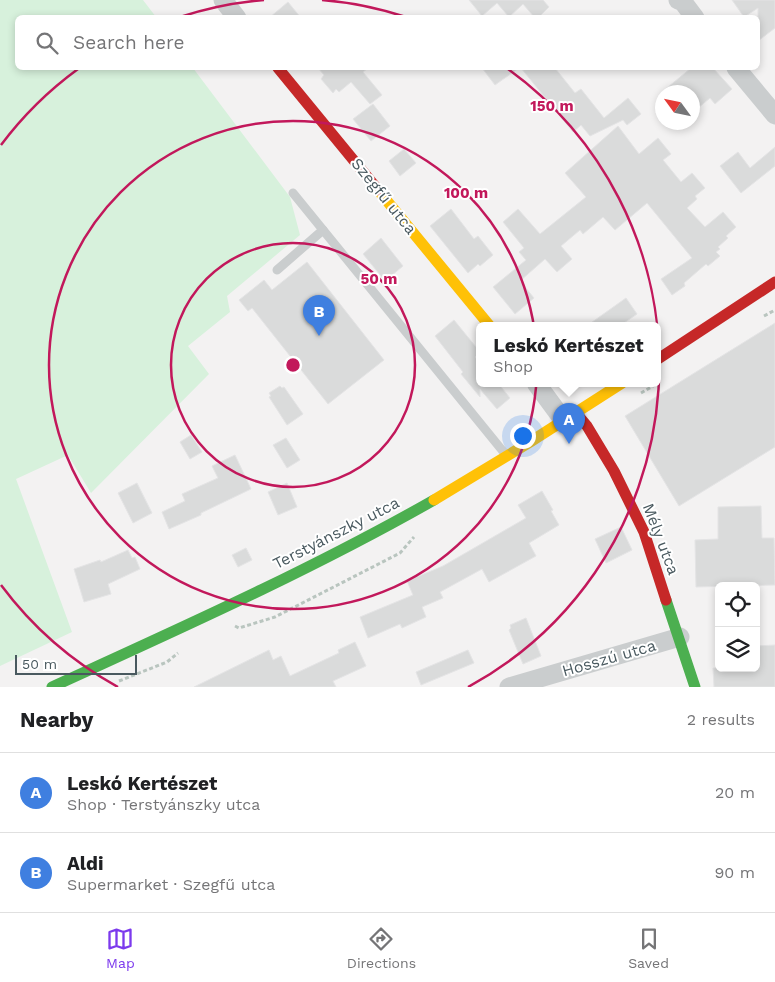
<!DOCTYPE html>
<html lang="en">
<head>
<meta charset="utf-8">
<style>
	body { margin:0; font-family:"Work Sans",sans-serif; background:#f6f6f6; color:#202124 }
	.controls { position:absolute; right:15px; bottom:15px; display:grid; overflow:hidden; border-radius:8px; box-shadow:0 2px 8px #0003 }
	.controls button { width:45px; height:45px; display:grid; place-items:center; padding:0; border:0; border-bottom:1px solid #e0e0e0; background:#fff; color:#202124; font:25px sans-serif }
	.compass { position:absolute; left:655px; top:85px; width:45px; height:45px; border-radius:50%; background:#fff; box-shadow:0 2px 8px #0003; rotate:303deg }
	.scale { position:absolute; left:15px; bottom:12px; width:122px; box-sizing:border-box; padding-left:5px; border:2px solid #49595f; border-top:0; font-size:14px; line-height:18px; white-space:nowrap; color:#49595f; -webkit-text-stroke:4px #fff; paint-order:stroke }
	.you { position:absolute; left:522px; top:435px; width:18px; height:18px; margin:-12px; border:4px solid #fff; border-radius:50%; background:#1a73e8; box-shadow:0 0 0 8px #1a73e833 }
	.badge { display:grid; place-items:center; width:32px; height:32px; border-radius:50%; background:#7c3aed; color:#fff; font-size:16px; font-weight:700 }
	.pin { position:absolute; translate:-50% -41px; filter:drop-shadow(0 1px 2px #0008) }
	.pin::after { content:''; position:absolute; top:26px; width:18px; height:15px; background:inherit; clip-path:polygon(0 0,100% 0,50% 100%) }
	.popup { position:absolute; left:476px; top:322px; width:185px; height:65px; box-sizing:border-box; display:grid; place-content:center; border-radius:8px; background:#fff; filter:drop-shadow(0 1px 4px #0005); font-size:16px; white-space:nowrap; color:#757577 }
	.popup b { font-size:19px; color:#202124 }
	.popup::after { content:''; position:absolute; left:50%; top:100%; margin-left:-10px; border:10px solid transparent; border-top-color:#fff }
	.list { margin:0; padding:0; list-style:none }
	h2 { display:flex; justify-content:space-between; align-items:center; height:65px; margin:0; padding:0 20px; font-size:21px }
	h2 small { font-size:16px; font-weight:400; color:#757577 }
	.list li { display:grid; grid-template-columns:32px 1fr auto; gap:15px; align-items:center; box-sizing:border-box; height:80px; padding:0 20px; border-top:1px solid #e0e0e0 }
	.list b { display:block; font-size:19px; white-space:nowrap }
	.list p { margin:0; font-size:16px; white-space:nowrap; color:#757577 }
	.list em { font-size:16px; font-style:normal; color:#757577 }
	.icon { flex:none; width:28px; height:28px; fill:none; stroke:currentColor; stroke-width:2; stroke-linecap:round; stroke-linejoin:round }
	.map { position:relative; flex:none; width:775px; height:687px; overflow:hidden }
	.search { position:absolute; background:#fff; box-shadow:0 2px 8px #0003; left:15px; right:15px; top:15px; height:55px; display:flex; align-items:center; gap:12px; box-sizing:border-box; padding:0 18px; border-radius:8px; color:#757577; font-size:19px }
	.sheet { height:225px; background:#fff }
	nav { display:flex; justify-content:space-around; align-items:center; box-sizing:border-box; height:70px; border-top:1px solid #e0e0e0; background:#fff; font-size:14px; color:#757577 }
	nav a { display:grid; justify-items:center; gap:2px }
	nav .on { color:#7c3aed }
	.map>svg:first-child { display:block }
	.green { fill:#d7f1dc }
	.building { fill:#dadbdb; stroke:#e4e4e5 }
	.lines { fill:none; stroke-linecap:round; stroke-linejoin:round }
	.path { stroke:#b9c5bf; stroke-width:3; stroke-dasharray:4 2.5; stroke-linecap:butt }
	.lane { stroke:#cacdce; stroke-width:9 }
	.street { stroke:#cacdce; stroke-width:19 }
	.fast { stroke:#4caf50; stroke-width:11 }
	.slow { stroke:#ffc107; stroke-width:11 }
	.jam { stroke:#c62828; stroke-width:11 }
	.ring { fill:none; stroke:#c2185b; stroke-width:2.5 }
	.labels { text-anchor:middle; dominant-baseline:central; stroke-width:4; stroke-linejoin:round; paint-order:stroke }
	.street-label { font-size:16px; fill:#49595f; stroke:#fff }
	.centre { fill:#c2185b; stroke:#fff; stroke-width:2.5 }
	.ring-label { font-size:15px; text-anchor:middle; font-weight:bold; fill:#c2185b; stroke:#fff; stroke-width:4; stroke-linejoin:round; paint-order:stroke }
</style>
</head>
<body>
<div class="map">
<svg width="775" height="687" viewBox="0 0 775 687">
	<rect width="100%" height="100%" fill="#f3f2f2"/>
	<!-- green -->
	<path class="green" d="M0,0H143L156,17L18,18V68H193L290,197L300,235L227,296L230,312L188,346L209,374L91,493L68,455L16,479L72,632L0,666Z"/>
	<!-- building -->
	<g class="building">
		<path d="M469,0H543L549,7L538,18H535L523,4L509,17L497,3L482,16Z"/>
		<path d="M732,0H775V28L758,41V8L744,17Z"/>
		<path d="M288,2L301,18H269Z"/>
		<path d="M318,68H368L363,72L382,95L370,104L351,82L339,92L336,89L333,93L321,79L324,75Z"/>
		<path d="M482,68H519L495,85Z"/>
		<path d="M521,68H555L575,93L581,89L604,118L628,98L641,114L627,125L623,120L590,136L581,125L573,132Z"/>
		<path d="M691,68H713L732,89L715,104L710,98L692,113V92H662Z"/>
		<path d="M373,104L390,126L371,141L353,119Z"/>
		<path d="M618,126L639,154L658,138L671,154L663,160L681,182L692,173L705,188L695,196L697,199L687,208L705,227L723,212L736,227L726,236L728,238L718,247L720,249L716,252L720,256L708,266L706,264L684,283L685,286L672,295L661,279L692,258L647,203L615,230L603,217L583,234L580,230L561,246L572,259L557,272L545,259L520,281L534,298L515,314L493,287L526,260L519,252L524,248L503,222L518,209L540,234L586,197L565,173Z"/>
		<path d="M775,147V166L741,193L720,166L738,152L750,168Z"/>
		<path d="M404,149L416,163L400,176L389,161Z"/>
		<path d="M451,209L474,239L478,236L493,255L480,266L478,264L468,273L430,226Z"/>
		<path d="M381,238L403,266L385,281L363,254Z"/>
		<path d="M307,262L384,360L328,404L252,308L248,311L239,300L264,280L272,290Z"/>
		<path d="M626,298L637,314L621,325H588Z"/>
		<path d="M454,320L480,352L475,357L480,363V383H498L510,398L497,409L480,389V397L461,374L463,372L435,336Z"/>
		<path d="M775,323V447L679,506L625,416Z"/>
		<path d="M280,386L282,388L284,387L303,414L287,425L269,397L271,396L269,393Z"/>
		<path d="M191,435L202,452L190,459L180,442Z"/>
		<path d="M286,438L300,460L287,468L273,445Z"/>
		<path d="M235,455L251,489L201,513V515L169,529L162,512L185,501L182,494L218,478L212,466Z"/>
		<path d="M137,483L152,513L133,523L118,493Z"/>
		<path d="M287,483L297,507L278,515L268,492Z"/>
		<path d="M542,491L553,510L551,511L559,525L529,543L536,556L489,582L482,569L440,592L443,598L422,607L426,617L402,628L400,624L368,638L360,617L413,595L407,581L443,566L526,518L518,505Z"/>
		<path d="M761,506L762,538H774L775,585L696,587L695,540L718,539V507Z"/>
		<path d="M621,527L632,550L606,563L595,539Z"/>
		<path d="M246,548L252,560L238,567L232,555Z"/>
		<path d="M128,550L132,558L135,557L140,569L108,584L111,594L84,602L74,569L100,560L101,562Z"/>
		<path d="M526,618L541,656L523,664L509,630L511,628L510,625Z"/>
		<path d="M355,642L366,666L333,681L336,687H194L269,650L273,660L281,656L290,676L339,653L338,650Z"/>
		<path d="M775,645V687H714L713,668H756V646Z"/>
		<path d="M468,650L474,663L421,685L416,672Z"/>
	</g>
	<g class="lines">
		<!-- path -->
		<g class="path">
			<path d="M764,316L775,310"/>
			<path d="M641,393L658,383"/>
			<path d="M235,626L239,628L275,617L400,553L414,537"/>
			<path d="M119,681L167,662L178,653"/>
		</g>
		<!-- lane -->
		<g class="lane">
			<path d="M293,193L506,455"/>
			<path d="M277,270L323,230"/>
		</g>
		<!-- street -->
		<g class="street">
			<path d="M223,0L237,18"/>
			<path d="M678,0L683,2L695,18"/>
			<path d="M736,68L775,115"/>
			<path d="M536,383L564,421"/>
			<path d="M509,687L680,637"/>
		</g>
		<!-- fast -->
		<g class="fast">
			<path d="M666,600L695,687"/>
			<path d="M52,687C181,628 311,570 434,500"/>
		</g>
		<!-- slow -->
		<g class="slow">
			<path d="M378,190L489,325"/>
			<path d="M434,500L530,442L622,383"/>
		</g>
		<!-- jam -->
		<g class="jam">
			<path d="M278,68L378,190"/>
			<path d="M658,359L775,282"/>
			<path d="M576,413L587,426L614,471L644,532L666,600"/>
		</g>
	</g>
	<!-- distance rings -->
	<g class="ring">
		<circle cx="293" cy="365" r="122"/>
		<circle cx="293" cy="365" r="244"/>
		<path d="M118 687A366 366 0 0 1 1 585M1 145A366 366 0 0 1 78 69M180 17A366 366 0 0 1 264 0M322 0A366 366 0 0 1 406 17M508 69A366 366 0 0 1 468 687"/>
	</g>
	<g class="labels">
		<!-- street labels -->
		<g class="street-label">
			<text transform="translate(384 196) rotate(51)">Szegfű utca</text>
			<text transform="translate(336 533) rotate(-27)">Terstyánszky utca</text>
			<text transform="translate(661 539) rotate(69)">Mély utca</text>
			<text transform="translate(609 658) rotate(-16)">Hosszú utca</text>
		</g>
	</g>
	<circle cx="293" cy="365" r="8" class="centre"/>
	<g class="ring-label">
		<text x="552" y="111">150 m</text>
		<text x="466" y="198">100 m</text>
		<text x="379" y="284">50 m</text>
	</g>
</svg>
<div class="controls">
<button><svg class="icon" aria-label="locate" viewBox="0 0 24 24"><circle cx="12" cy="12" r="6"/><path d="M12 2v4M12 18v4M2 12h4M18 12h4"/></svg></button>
<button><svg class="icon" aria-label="layers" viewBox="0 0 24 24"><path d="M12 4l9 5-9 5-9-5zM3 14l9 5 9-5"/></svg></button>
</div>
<svg class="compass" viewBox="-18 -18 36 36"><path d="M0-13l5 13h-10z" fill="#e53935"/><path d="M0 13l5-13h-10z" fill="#757577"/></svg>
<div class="scale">50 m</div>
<div class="you"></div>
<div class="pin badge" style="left:569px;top:444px;background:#3f7fe0">A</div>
<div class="popup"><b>Leskó Kertészet</b>Shop</div>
<div class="pin badge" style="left:319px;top:336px;background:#3f7fe0">B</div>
<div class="search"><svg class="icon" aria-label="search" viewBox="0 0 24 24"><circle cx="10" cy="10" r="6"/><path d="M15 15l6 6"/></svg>Search here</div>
</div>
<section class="sheet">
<h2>Nearby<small>2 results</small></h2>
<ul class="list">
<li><span class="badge" style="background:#3f7fe0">A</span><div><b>Leskó Kertészet</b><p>Shop · Terstyánszky utca</p></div><em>20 m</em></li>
<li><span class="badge" style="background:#3f7fe0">B</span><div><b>Aldi</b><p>Supermarket · Szegfű utca</p></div><em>90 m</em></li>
</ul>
</section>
<nav>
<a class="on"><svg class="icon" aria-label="map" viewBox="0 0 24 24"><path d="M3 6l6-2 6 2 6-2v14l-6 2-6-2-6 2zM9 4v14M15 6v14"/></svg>Map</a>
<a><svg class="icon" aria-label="directions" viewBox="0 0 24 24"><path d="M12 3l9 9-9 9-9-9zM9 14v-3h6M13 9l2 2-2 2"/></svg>Directions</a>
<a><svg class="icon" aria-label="saved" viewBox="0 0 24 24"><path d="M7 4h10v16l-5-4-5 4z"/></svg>Saved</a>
</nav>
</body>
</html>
